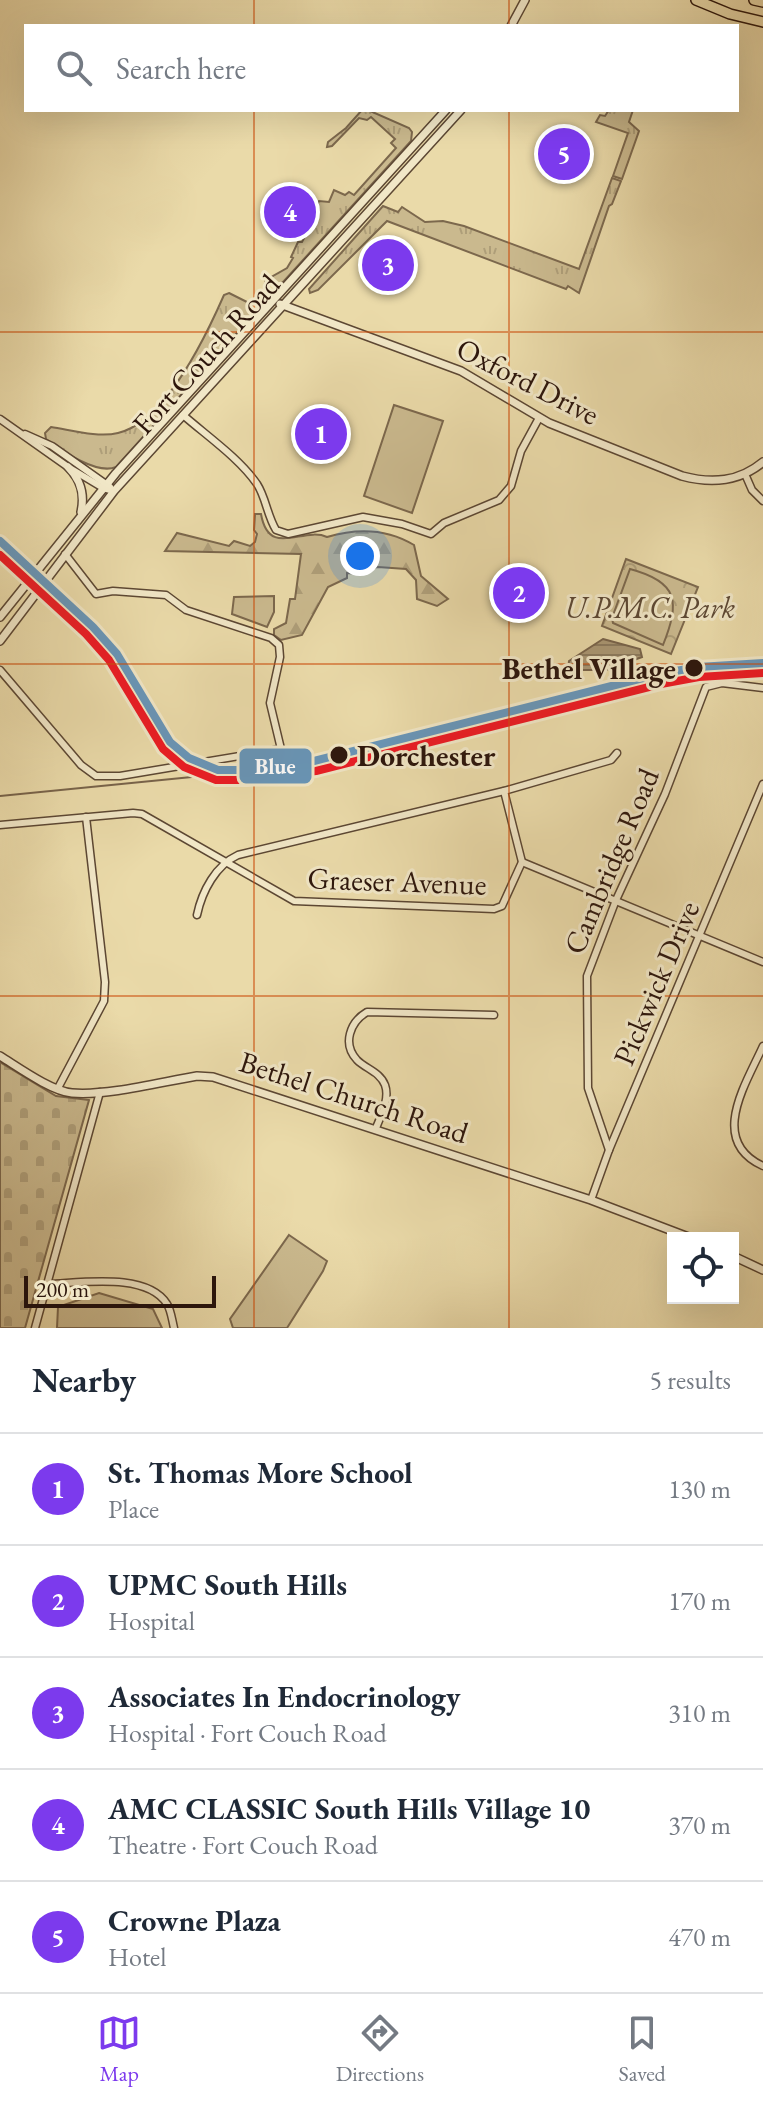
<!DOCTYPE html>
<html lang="en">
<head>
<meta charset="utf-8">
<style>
	body { margin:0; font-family:"EB Garamond",serif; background:#f6f6f7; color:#1f2937 }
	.controls { position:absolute; right:24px; bottom:24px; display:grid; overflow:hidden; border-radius:0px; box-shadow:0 8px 32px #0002 }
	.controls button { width:72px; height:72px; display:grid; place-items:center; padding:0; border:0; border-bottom:2px solid #e0e1e3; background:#fff; color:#1f2937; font:40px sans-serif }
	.scale { position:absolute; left:24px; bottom:20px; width:192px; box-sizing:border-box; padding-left:8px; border:4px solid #2d160c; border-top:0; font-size:22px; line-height:28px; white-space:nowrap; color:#2d160c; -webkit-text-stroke:6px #f1e7c7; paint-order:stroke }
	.you { position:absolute; left:360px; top:556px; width:28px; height:28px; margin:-20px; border:6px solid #fff; border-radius:50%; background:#1a73e8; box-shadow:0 0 0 12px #1a73e833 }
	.badge { display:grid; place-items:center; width:52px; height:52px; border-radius:50%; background:#7c3aed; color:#fff; font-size:26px; font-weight:700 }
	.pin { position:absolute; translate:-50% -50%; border:4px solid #fff; box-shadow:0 2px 8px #0006 }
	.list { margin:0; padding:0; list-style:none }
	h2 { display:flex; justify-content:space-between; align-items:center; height:104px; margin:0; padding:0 32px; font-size:34px }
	h2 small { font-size:26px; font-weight:400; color:#747a83 }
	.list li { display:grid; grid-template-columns:52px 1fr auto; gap:24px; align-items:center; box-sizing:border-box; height:112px; padding:0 32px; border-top:2px solid #e0e1e3 }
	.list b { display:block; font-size:30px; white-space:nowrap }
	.list p { margin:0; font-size:26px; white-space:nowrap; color:#747a83 }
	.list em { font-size:26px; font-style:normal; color:#747a83 }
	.icon { flex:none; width:44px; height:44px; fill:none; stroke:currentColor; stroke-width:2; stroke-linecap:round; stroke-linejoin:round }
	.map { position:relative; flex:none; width:763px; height:1328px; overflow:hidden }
	.search { position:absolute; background:#fff; box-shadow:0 8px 32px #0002; left:24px; right:24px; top:24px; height:88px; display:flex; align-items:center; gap:20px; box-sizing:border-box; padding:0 28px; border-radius:0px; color:#747a83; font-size:30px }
	.sheet { height:664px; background:#fff }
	nav { display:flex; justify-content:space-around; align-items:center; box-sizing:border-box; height:112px; border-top:2px solid #e0e1e3; background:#fff; font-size:22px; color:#747a83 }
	nav a { display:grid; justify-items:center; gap:4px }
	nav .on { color:#7c3aed }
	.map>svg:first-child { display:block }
	.grass { fill:url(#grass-tufts); stroke:#7c684d; stroke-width:2 }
	.forest { fill:url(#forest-firs); stroke:#7c684d; stroke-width:2 }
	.cemetery { fill:url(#cemetery-stones); stroke:#7c684d; stroke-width:2 }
	.park { fill:url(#park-crowns); stroke:#7c684d; stroke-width:2 }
	.garden { fill:#cab98e; stroke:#7c684d; stroke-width:2 }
	.water { fill:url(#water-rules); stroke:#78634a; stroke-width:2 }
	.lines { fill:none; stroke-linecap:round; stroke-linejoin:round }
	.stream { stroke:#78634a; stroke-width:2 }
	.minor-casing { stroke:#5c4733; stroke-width:9 }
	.tertiary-casing { stroke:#5c4733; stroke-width:10 }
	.primary-casing { stroke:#2d160c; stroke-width:12 }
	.minor { stroke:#f1e7c7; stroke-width:6 }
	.tertiary { stroke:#f1e7c7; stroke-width:7 }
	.primary { stroke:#eadaa9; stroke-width:9 }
	.rail-1-casing { stroke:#f1e7c7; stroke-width:14 }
	.rail-2-casing { stroke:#f1e7c7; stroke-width:14 }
	.rail-1 { stroke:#6896b9; stroke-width:8 }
	.rail-2 { stroke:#ec1b24; stroke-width:8 }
	.grid { fill:none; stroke:#cc4f0c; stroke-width:2; stroke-opacity:0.55 }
	.stop-dot { fill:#2d160c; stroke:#f1e7c7; stroke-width:3 }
	.labels { text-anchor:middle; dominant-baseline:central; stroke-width:6; stroke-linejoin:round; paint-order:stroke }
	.street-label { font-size:30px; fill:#2d160c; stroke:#f1e7c7 }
	.park-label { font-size:30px; font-style:italic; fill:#5c4733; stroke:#f1e7c7 }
	.stop-label { font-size:30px; font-weight:bold; fill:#2d160c; stroke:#f1e7c7; text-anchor:end }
	.line-badge { stroke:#f1e7c7; stroke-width:3 }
	.badge-label { font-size:22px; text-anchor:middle; font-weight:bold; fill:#fff }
</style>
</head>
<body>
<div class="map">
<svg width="763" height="1328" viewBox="0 0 763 1328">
	<defs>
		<pattern id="grass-tufts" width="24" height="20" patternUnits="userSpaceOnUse" patternTransform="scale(2)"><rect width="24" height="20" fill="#cab98e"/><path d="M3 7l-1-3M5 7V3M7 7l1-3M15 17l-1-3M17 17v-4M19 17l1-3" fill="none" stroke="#ae9e79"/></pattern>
		<pattern id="forest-firs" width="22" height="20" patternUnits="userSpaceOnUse" patternTransform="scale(2)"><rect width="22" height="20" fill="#cab98e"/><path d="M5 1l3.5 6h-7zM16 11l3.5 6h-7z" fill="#ae9e79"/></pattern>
		<pattern id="cemetery-stones" width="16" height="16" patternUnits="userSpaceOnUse" patternTransform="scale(2)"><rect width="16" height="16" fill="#cab98e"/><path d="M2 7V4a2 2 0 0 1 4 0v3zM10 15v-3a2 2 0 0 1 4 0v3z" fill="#ae9e79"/></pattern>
		<pattern id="park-crowns" width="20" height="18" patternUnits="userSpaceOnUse" patternTransform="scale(2)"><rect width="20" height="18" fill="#cab98e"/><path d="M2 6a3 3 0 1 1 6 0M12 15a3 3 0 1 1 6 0" fill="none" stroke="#ae9e79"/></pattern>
		<pattern id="water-rules" width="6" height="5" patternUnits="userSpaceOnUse" patternTransform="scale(2)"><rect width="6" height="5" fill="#aa9774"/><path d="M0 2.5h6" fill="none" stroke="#8b7a5e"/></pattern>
	</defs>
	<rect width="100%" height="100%" fill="#eadaa9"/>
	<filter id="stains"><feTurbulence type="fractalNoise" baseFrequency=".0025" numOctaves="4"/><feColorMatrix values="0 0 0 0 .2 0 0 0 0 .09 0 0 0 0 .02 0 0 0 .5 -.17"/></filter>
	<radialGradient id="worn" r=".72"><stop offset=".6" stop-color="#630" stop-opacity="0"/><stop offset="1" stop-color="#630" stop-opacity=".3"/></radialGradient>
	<!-- grass -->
	<g class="grass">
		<path d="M362,110H368L409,128L412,132L411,141L284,281L278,286L265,283L266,280L287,268L293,258L291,257L298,242H302L318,211L315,209L319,201L329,202L334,190L345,195L349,192L354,195L396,148L391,143L395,139L371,117L367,120L359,118L332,146L327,147L328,142L346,128Z"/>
		<path d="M609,110H633L629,122L639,131L622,179L613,176L628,133L596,122L600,115L605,116Z"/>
		<path d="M612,178L621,181L612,204L609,206L579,293L568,286L566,289L387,221L318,290L310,293L309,289L383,206L398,212L402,207L425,222L443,221L464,226L579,269Z"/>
		<path d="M229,293L251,304L254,314L116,467C97,475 62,451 46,439L45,433L51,427C71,430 98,438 118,433C165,422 206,336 224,295Z"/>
	</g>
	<!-- forest -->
	<path class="forest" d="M255,514H261C269,559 303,526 327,537C357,528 386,528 414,545L421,576L448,599L437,606L417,599L416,580L406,569L378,567L362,570L359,574L347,573V578L328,587L302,635L281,640L274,635V629L286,623L290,599H295L301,554L165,551L177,533L229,546L234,541L250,546L255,542L257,534L254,530Z"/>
	<!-- cemetery -->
	<path class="cemetery" d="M0,1062L56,1096L89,1100L25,1328H0Z"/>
	<!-- park -->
	<path class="park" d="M626,559L698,587L671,654L602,626Z"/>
	<!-- garden -->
	<g class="garden">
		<path d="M394,405L443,421L412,513L364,496Z"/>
		<path d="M630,569C679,582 680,602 663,645L613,623L612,618Z"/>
		<path d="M274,596V612L267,627L232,614L234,597Z"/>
		<path d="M289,1235L327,1261L323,1271L287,1328H233L230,1319Z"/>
		<path d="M99,1293L153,1309L162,1328H57L58,1307Z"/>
	</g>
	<!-- water -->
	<path class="water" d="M603,639L640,649L642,657L606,670H568L569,661Z"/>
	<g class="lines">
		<!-- stream -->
		<g class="stream">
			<path d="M294,776L399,751L409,754"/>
			<path d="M0,796L202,776"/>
		</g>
		<defs>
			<g id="minor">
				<path d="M183,415C207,436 239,458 257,484C266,498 267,515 276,530L288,534L363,517L402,524L431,534L444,523L499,500L511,486L521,451L539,418"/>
				<path d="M0,419L68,467L103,488L114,491"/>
				<path d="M25,434L52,446L110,487"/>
				<path d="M745,474L752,490L763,501"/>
				<path d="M0,670L81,765L96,776H120L281,749L270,703L280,657L279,645L271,638L186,610L166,595L113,591L96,594L65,554"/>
				<path d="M0,825L133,813L142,814L294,901L494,909L502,906L522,862L504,791"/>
				<path d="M522,862L763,962"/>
				<path d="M197,915C202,891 216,865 238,855L504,791L611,760L617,753"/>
				<path d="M763,1046C746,1084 708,1141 763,1166"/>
				<path d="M58,1088L104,1001L105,982L86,817"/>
				<path d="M376,1128C381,1115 390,1099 385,1085C380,1072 366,1069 357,1060C342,1044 350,1022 367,1012L494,1015"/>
				<path d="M609,1150L588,1088L587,976L616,900L665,794L706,687L722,683L763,688"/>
				<path d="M591,1200L609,1150L763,784"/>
				<path d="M48,1284C81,1283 147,1272 167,1304C171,1310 172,1320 174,1328"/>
				<path d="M35,1328L100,1092"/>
			</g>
			<g id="tertiary">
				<path d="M511,26L525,0"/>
				<path d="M280,304L461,371L549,423L682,476C712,484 739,482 763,462"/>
				<path d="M68,467C81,480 85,494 81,512"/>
				<path d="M0,617L116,473L446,110"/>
				<path d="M0,641L114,491L461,110"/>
				<path d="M0,1056C18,1067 51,1091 72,1093C108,1096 161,1082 197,1076L213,1077L591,1200L691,1238"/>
				<path d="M733,1256L763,1270"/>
			</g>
			<g id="primary">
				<path d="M696,0L730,14L763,22"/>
				<path d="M754,0L763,2"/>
			</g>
		</defs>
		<!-- minor casing -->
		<use href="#minor" class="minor-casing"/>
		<!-- tertiary casing -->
		<use href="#tertiary" class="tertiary-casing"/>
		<!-- primary casing -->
		<use href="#primary" class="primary-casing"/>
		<!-- minor -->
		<use href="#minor" class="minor"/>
		<!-- tertiary -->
		<use href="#tertiary" class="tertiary"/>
		<!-- primary -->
		<use href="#primary" class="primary"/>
		<defs>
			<path id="rail-1" d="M0,541L93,627L117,654L170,742L189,758L218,770H245L314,761L659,674L698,667L763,663"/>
			<path id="rail-2" d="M0,555L86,634L109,660L163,749L184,767L216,780H246L316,771L661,684L699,677L763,673"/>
		</defs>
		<!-- rail-1 casing -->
		<use href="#rail-1" class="rail-1-casing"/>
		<!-- rail-2 casing -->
		<use href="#rail-2" class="rail-2-casing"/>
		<!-- rail-1 -->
		<use href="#rail-1" class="rail-1"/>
		<!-- rail-2 -->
		<use href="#rail-2" class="rail-2"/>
	</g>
	<!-- grid -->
	<path class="grid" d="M254,0V26M509,0V26M254,110V1328M509,110V1328M0,332H763M0,664H763M0,996H763"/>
	<!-- markers -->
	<g class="stop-dot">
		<circle cx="694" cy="668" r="10"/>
		<circle cx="339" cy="755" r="10"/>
	</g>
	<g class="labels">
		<!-- street labels -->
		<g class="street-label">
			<text transform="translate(206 354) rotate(-48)">Fort Couch Road</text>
			<text transform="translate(528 381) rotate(27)">Oxford Drive</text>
			<text transform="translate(611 861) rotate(-67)">Cambridge Road</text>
			<text transform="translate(397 881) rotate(2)">Graeser Avenue</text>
			<text transform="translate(656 983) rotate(-67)">Pickwick Drive</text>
			<text transform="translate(354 1097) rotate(18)">Bethel Church Road</text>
		</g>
		<!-- park labels -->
		<g class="park-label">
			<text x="650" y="607">U.P.M.C. Park</text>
		</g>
		<!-- stop labels -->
		<g class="stop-label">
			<text x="676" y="668">Bethel Village</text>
			<text x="357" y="755" text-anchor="start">Dorchester</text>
		</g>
	</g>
	<rect class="line-badge" x="238" y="747" width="75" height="38" rx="8" fill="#6896b9"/>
	<g class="badge-label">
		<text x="275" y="774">Blue</text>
	</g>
	<rect width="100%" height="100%" filter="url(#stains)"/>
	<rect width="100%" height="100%" fill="url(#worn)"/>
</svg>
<div class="controls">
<button><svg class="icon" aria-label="locate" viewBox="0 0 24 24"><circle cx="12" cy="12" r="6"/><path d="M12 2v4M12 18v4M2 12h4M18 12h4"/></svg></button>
</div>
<div class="scale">200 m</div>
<div class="you"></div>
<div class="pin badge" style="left:321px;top:434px">1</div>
<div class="pin badge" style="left:519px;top:593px">2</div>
<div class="pin badge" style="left:388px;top:265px">3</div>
<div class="pin badge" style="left:290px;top:212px">4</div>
<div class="pin badge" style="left:564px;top:154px">5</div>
<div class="search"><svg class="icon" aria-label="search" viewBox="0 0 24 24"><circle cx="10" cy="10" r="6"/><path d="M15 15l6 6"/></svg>Search here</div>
</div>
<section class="sheet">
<h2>Nearby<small>5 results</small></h2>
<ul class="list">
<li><span class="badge">1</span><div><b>St. Thomas More School</b><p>Place</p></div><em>130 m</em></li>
<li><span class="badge">2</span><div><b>UPMC South Hills</b><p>Hospital</p></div><em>170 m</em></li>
<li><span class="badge">3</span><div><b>Associates In Endocrinology</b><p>Hospital · Fort Couch Road</p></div><em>310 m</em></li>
<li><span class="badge">4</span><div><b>AMC CLASSIC South Hills Village 10</b><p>Theatre · Fort Couch Road</p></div><em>370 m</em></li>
<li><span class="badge">5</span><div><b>Crowne Plaza</b><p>Hotel</p></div><em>470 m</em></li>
</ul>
</section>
<nav>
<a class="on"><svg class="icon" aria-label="map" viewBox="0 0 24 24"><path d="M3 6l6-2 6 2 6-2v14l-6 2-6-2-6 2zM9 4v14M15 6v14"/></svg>Map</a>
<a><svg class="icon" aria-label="directions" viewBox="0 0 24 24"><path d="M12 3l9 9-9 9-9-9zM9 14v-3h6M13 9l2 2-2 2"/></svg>Directions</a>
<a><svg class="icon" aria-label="saved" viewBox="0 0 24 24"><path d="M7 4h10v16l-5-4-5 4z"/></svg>Saved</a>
</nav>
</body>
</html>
